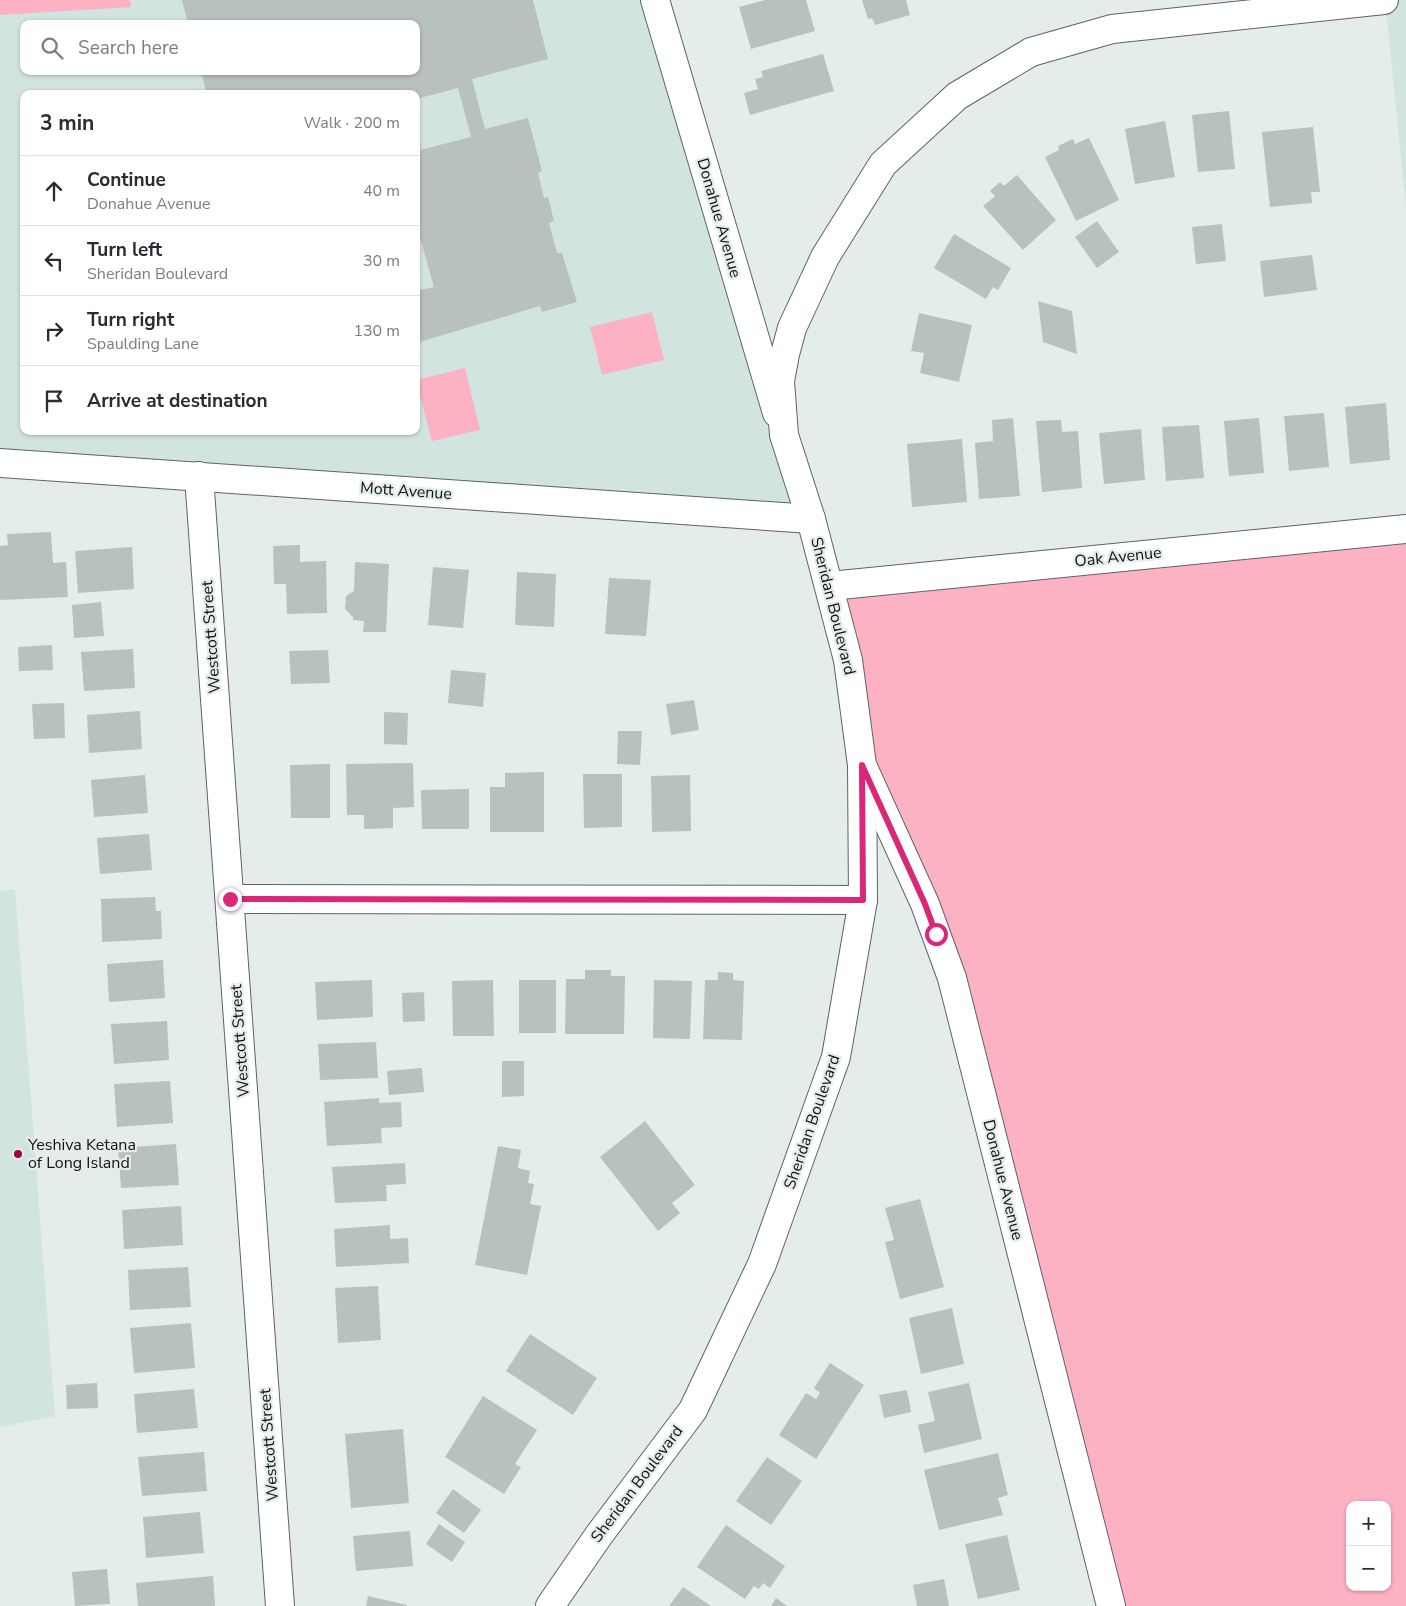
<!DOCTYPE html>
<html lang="en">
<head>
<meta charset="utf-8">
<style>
	body { margin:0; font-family:"Nunito Sans",sans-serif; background:#f2f2f3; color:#2b2b33 }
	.controls { position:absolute; right:15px; bottom:15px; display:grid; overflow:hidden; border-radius:10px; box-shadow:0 1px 4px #0004 }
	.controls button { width:45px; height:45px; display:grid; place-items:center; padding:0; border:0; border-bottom:1px solid #e1e1e2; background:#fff; color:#2b2b33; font:25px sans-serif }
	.stop { position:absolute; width:15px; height:15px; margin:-11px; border:4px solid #db2777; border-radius:50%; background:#fff }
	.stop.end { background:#db2777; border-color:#fff; box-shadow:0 1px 5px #0008 }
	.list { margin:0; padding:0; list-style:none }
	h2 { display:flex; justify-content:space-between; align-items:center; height:65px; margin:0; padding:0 20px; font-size:21px }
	h2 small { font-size:16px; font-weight:400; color:#7c7c81 }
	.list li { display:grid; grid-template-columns:32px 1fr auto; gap:15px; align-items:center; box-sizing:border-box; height:70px; padding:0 20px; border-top:1px solid #e1e1e2 }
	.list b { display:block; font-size:19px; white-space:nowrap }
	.list p { margin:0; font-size:16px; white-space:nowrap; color:#7c7c81 }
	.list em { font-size:16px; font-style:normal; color:#7c7c81 }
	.icon { flex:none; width:28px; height:28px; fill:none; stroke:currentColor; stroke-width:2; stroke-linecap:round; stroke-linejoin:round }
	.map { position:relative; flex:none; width:1406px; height:1606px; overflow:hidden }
	.search { position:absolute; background:#fff; box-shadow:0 1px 4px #0004; left:20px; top:20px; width:400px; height:55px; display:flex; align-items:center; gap:12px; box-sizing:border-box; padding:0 18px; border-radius:10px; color:#7c7c81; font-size:19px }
	.panel { position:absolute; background:#fff; box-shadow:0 1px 4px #0004; left:20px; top:90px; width:400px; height:345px; border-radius:10px }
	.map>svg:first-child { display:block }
	.built { fill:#d2e4e0; fill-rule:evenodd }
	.green { fill:#fcb2c2; fill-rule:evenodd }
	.building { fill:#b9c1bf }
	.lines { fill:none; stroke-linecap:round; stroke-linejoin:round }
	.street-casing { stroke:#5d6563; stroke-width:30 }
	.secondary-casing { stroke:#5d6563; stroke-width:30 }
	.primary-casing { stroke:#5d6563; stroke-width:30 }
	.street { stroke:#fff; stroke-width:28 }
	.secondary { stroke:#fff; stroke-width:28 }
	.primary { stroke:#fff; stroke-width:28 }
	.route { stroke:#db2777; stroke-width:6 }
	.poi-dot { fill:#9f0448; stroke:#e4edeb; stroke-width:2 }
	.labels { text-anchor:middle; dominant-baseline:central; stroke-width:4.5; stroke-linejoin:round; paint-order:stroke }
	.street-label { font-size:16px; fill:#0f1212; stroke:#e4edeb }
	.poi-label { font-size:16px; fill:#0f1212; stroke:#e4edeb; text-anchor:start }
</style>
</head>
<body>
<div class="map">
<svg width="1406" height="1606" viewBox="0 0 1406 1606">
	<rect width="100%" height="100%" fill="#e4edeb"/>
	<!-- built -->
	<g class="built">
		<path d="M0,0H647L811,519L0,463ZM24,24H416V71H24ZM24,94H416V431H24Z"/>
		<path d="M1385,0H1406V207Z"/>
		<path d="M15,889L55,1416L0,1427V891Z"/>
	</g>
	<!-- green -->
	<g class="green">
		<path d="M0,0H130L131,7L0,15Z"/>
		<path d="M652,312L664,360L602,375L590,327Z"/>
		<path d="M465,368L480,430L432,441L416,380Z"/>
		<path d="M1406,518V1606H1111L936,934L862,765L830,586ZM1350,1505H1387V1587H1350Z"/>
	</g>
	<!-- building -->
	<g class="building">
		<path d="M182,0H533L548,59L472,79L485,129L528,118L542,171L538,173L544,198L548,197L554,221L549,223L557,253H562L577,302L542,312L540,306L416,343V291L434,287L416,223V151L471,137L458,88L416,99V94H207L201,71H416V24H188Z"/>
		<path d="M765,0H806L815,31L751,49L739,7Z"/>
		<path d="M862,0H906L910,15L875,25L872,18L868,19Z"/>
		<path d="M823,54L834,91L750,115L744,93L758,89L755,79L763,77L761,71Z"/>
		<path d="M1229,111L1235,169L1198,172L1192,115Z"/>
		<path d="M1165,121L1175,177L1135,184L1125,129Z"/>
		<path d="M1313,127L1320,192H1311L1312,203L1270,207L1262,132Z"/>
		<path d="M1089,138L1119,200L1076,221L1045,157L1059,150L1058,146L1073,139L1075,144Z"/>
		<path d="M1017,175L1056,220L1023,250L983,206L995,196L990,191L1000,182L1004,186Z"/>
		<path d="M1097,221L1119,252L1097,268L1075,237Z"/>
		<path d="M1222,224L1226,261L1196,264L1192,227Z"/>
		<path d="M954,234L1011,268L998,290L993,287L986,299L934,268Z"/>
		<path d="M1312,255L1317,290L1264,297L1260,261Z"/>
		<path d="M1038,301L1072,311L1077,354L1043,342Z"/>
		<path d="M919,313L972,325L959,382L920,373L924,353L911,351Z"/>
		<path d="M1386,403L1390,460L1350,464L1345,407Z"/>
		<path d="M1324,413L1329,467L1289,471L1284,416Z"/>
		<path d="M1013,418L1020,496L979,499L975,443L993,441L992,420Z"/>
		<path d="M1259,418L1264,473L1229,476L1224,421Z"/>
		<path d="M1061,420L1062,432L1078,431L1082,488L1042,492L1036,421Z"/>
		<path d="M1199,425L1204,478L1166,481L1162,427Z"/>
		<path d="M1141,429L1145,480L1104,484L1099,433Z"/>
		<path d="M962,439L967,502L912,507L907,444Z"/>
		<path d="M51,532L53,563L66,562L68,597L0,600V546L8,545L7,534Z"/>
		<path d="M300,545V562L326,561L327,613L287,614L286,584H274L273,546Z"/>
		<path d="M132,547L134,589L78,593L75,551Z"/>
		<path d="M355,562L389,564L386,632H363L364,621L353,620V617L345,609L346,596L354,591Z"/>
		<path d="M433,567L469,570L463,628L428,625Z"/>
		<path d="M517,572L556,574L554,627L515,625Z"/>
		<path d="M609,578L651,580L646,636L605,634Z"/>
		<path d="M101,602L104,636L74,638L72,605Z"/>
		<path d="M52,645L53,670L19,671L18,647Z"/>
		<path d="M133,649L135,688L84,691L81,652Z"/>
		<path d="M328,650L330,683L291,684L289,651Z"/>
		<path d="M451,670L486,673L483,707L448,703Z"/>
		<path d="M694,700L699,730L671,735L666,704Z"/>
		<path d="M64,703L65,738L34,739L32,704Z"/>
		<path d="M140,711L142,749L89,753L87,715Z"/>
		<path d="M384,712L408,713L407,745L384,744Z"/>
		<path d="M618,731H642L640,765L617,764Z"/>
		<path d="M413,763L414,807L393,808V828L364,829V815H347L346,764Z"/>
		<path d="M330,764V818H291L290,765Z"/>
		<path d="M544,772V832H490V787H505V773Z"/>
		<path d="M583,774H622V827L584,828Z"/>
		<path d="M145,775L148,813L94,817L91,780Z"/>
		<path d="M690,775L691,831L652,832L651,776Z"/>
		<path d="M469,789V829H422L421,790Z"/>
		<path d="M149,834L152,870L100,874L97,838Z"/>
		<path d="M155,897L156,911H161L162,939L102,942L101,899Z"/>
		<path d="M163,960L165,998L109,1002L107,964Z"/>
		<path d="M585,970H611V976H625L624,1034H565L566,979H585Z"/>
		<path d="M718,972L733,973V980L744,981L742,1040L703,1039L705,980H718Z"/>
		<path d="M372,980L373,1017L317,1020L315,982Z"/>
		<path d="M493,980L494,1036H453L452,981Z"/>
		<rect x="519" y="980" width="37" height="53"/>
		<path d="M654,980L692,981L690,1039L653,1038Z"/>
		<path d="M424,992L425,1021L403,1022L402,993Z"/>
		<path d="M167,1021L169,1060L114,1064L111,1024Z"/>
		<path d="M376,1042L378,1078L320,1080L318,1044Z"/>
		<path d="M502,1061H524V1096L502,1097Z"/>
		<path d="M422,1068L424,1092L389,1095L387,1071Z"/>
		<path d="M170,1081L173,1123L117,1127L114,1084Z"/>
		<path d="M379,1098V1103L401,1102L402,1127L381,1128L382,1143L327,1146L324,1102Z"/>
		<path d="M645,1121L695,1185L672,1203L680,1213L658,1231L600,1157Z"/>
		<path d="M176,1144L179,1185L121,1188L118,1148Z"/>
		<path d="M498,1146L521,1150L518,1168L530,1171L528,1183L534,1184L530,1204L541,1206L527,1275L475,1265Z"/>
		<path d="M405,1163L406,1184L386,1185L387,1201L335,1203L332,1167Z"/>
		<path d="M920,1199L944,1287L900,1299L885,1242L894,1240L885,1208Z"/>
		<path d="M181,1206L183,1245L124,1249L122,1210Z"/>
		<path d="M390,1225V1239L408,1238L409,1263L336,1267L334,1229Z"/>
		<path d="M188,1267L191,1307L130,1310L128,1270Z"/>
		<path d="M378,1286L381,1340L338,1343L335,1288Z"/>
		<path d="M952,1308L964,1364L921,1374L909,1318Z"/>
		<path d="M191,1323L195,1368L134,1373L130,1328Z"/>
		<path d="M530,1334L597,1378L573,1415L506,1371Z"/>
		<path d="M830,1363L864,1385L816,1459L779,1435L806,1393L816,1399L820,1393L814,1388Z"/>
		<path d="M97,1383L98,1408L67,1409L66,1385Z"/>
		<path d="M969,1383L982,1439L924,1453L918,1425L935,1421L928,1392Z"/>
		<path d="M194,1389L198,1428L137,1433L134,1394Z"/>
		<path d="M907,1390L911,1412L884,1418L879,1395Z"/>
		<path d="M483,1396L537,1430L515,1464L521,1467L504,1494L445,1457Z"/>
		<path d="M403,1429L409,1503L351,1508L345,1434Z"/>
		<path d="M204,1452L207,1491L142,1496L138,1457Z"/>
		<path d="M998,1453L1008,1495L998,1498L1003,1515L939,1530L924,1470Z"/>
		<path d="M767,1457L802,1481L771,1525L736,1501Z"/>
		<path d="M453,1489L481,1510L464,1533L436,1513Z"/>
		<path d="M200,1512L204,1553L146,1558L143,1517Z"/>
		<path d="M439,1524L465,1542L452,1562L426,1544Z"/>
		<path d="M726,1525L785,1566L770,1588L763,1583L759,1589L754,1586L745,1599L697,1567Z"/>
		<path d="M410,1531L413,1566L356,1571L353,1536Z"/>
		<path d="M1007,1535L1020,1590L978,1599L965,1544Z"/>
		<path d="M107,1569L110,1604L75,1606L72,1572Z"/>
		<path d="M213,1576L215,1606H138L136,1583Z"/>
		<path d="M944,1579L949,1606H917L913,1585Z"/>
		<path d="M683,1587L711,1606H669Z"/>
		<path d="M368,1596L407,1605V1606H366Z"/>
		<path d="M776,1598L787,1606H771Z"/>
	</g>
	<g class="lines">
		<defs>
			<g id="street">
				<path d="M655,0L777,413"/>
				<path d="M199,476L280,1606"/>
				<path d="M830,586L1406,529"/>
				<path d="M862,765L925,904L952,978L1111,1606"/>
				<path d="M230,899L863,900"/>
			</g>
			<path id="secondary" d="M0,463L811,519"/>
			<path id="primary" d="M550,1606L599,1535L693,1410L762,1264L836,1057L863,900L862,765L848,660L811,519L784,435L780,381L785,354L792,328L825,257L883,164L957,96L1031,52L1112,29L1384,0"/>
		</defs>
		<!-- street casing -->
		<use href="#street" class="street-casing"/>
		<!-- secondary casing -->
		<use href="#secondary" class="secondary-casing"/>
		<!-- primary casing -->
		<use href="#primary" class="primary-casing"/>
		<!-- street -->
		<use href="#street" class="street"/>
		<!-- secondary -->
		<use href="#secondary" class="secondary"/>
		<!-- primary -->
		<use href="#primary" class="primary"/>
	</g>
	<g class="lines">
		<!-- route -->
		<path class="route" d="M230,899L863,900L862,765L925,904L936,934"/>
	</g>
	<!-- markers -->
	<circle class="poi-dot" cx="18" cy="1154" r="5"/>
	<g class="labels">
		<!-- street labels -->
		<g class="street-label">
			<text transform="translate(719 218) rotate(74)">Donahue Avenue</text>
			<text transform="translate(406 491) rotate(4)">Mott Avenue</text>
			<text transform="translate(1118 557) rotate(-6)">Oak Avenue</text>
			<text transform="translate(833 606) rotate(76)">Sheridan Boulevard</text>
			<text transform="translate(211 637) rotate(-94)">Westcott Street</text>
			<text transform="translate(240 1041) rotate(-94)">Westcott Street</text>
			<text transform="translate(812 1122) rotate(-71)">Sheridan Boulevard</text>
			<text transform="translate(1003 1180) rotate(76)">Donahue Avenue</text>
			<text transform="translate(269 1445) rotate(-94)">Westcott Street</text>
			<text transform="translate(637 1484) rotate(-53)">Sheridan Boulevard</text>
		</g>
		<!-- poi labels -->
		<g class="poi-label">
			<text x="28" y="1145">Yeshiva Ketana<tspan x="28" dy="18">of Long Island</tspan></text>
		</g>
	</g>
</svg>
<div class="controls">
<button>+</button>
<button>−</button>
</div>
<div class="stop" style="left:936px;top:934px"></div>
<div class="stop end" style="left:230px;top:899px"></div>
<div class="search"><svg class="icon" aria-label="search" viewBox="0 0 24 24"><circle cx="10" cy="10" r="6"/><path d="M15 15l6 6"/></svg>Search here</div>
<section class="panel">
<h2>3 min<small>Walk · 200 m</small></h2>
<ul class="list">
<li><svg class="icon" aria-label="ahead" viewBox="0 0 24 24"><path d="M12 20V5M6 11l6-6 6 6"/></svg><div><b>Continue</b><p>Donahue Avenue</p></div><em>40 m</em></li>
<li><svg class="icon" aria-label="left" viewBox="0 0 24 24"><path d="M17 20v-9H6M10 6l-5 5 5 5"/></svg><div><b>Turn left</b><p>Sheridan Boulevard</p></div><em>30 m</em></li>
<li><svg class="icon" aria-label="right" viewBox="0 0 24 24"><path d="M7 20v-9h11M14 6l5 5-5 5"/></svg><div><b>Turn right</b><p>Spaulding Lane</p></div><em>130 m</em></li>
<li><svg class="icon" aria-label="arrive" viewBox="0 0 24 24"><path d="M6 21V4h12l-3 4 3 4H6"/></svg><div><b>Arrive at destination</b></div></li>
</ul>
</section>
</div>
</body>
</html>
